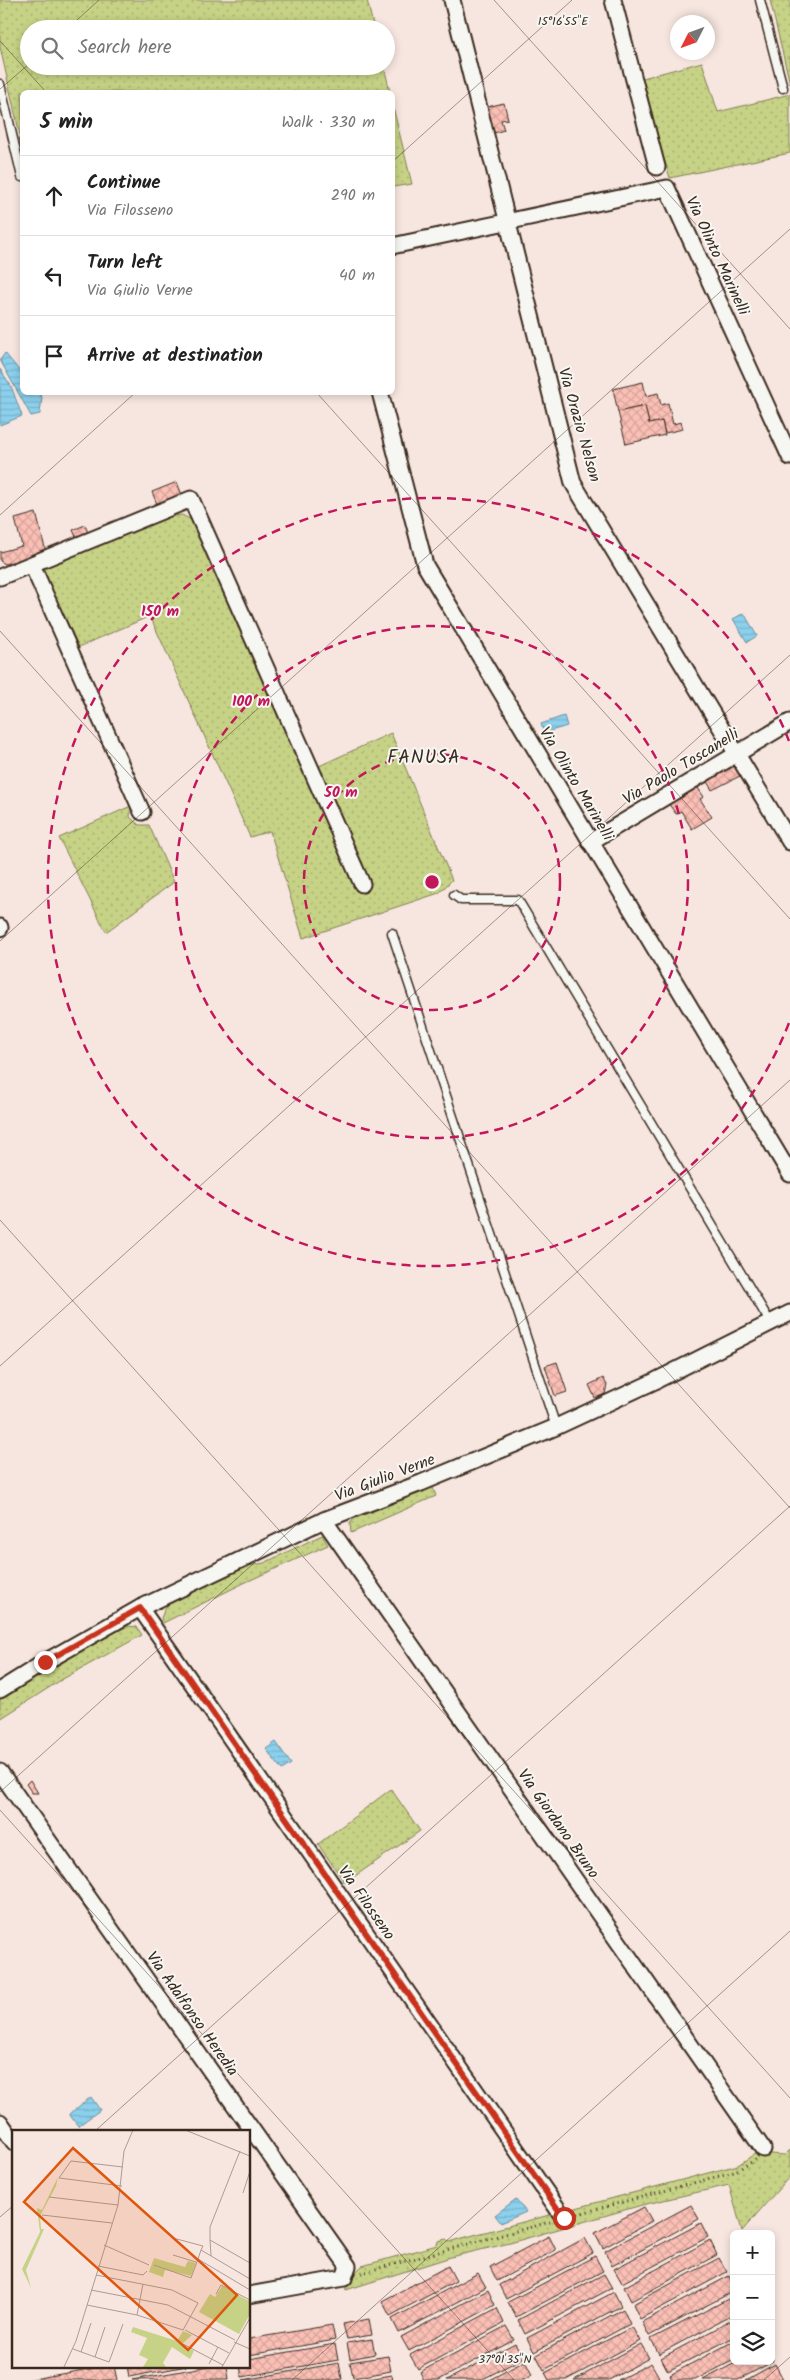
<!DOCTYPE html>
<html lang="en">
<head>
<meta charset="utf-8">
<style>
	body { margin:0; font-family:Kalam,sans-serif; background:#f2f2f2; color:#222 }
	.controls { position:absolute; right:15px; bottom:15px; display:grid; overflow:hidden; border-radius:8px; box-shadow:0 2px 8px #0003 }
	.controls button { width:45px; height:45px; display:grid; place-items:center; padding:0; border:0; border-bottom:1px solid #e0e0e0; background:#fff; color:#222; font:25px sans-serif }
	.compass { position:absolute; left:670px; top:15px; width:45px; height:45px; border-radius:50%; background:#fff; box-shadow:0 2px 8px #0003; rotate:228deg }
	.stop { position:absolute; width:15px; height:15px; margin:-11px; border:4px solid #c8321e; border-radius:50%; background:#fff }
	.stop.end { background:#c8321e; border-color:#fff; box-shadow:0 1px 5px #0008 }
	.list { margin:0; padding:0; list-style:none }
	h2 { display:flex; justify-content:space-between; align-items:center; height:65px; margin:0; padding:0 20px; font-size:21px }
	h2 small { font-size:16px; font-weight:400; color:#767676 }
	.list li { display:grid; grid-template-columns:32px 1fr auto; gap:15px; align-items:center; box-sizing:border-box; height:80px; padding:0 20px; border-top:1px solid #e0e0e0 }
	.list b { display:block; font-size:19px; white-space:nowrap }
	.list p { margin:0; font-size:16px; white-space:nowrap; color:#767676 }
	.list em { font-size:16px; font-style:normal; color:#767676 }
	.icon { flex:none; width:28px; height:28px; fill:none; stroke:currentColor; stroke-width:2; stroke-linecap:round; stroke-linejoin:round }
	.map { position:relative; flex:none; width:790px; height:2380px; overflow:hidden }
	.search { position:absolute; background:#fff; box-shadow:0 2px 8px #0003; left:20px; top:20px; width:375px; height:55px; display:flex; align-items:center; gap:12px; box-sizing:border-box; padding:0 18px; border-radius:28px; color:#767676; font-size:19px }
	.panel { position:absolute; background:#fff; box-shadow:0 2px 8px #0003; left:20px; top:90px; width:375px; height:305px; border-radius:8px }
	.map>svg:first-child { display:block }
	.grass { fill:url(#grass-dots); stroke:#807e52 }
	.water { fill:url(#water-rules); stroke:#6b8e9a }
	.building { fill:url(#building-cross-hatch); stroke:#3b2a1e }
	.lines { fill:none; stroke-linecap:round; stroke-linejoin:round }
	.lane-casing { stroke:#3b2a1e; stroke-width:11 }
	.street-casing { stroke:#3b2a1e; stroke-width:19 }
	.path { stroke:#3b2a1e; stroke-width:3; stroke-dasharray:1 4; stroke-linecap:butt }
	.lane { stroke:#f6f6f2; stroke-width:8 }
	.street { stroke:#f6f6f2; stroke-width:15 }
	.route { stroke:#c8321e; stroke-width:6 }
	.ticks { fill:none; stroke:#3b2a1e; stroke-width:1; stroke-opacity:0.45 }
	.ring { fill:none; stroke:#c2185b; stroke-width:2.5; stroke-dasharray:9 6 }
	.labels { text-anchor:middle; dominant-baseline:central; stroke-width:4; stroke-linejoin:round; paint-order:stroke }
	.street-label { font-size:16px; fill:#3b2a1e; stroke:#f6f6f2 }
	.quarter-label { font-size:19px; letter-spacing:1px; fill:#3b2a1e; stroke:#f6f6f2 }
	.inset-road { fill:none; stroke:#ac9b92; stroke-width:1 }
	.view { fill:#df570d; fill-opacity:0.15; stroke:#df570d; stroke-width:2.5 }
	.inset-edge { fill:none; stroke:#3b2a1e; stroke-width:2.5 }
	.ticks-label { font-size:12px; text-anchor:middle; fill:#3b2a1e; stroke:#f6f6f2; stroke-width:4; stroke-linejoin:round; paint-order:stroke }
	.centre { fill:#c2185b; stroke:#f6f6f2; stroke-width:2.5 }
	.ring-label { font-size:15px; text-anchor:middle; font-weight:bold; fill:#c2185b; stroke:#f6f6f2; stroke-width:4; stroke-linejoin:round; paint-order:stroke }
</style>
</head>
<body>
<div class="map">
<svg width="790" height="2380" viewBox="0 0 790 2380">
	<defs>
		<pattern id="grass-dots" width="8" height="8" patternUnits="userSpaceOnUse" patternTransform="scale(1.25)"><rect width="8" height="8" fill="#c6d285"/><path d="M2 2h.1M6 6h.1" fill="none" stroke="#abb472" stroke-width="1.8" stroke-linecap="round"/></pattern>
		<pattern id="water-rules" width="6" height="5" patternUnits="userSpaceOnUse" patternTransform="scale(1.25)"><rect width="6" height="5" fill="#8bd0ed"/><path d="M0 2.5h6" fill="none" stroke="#79b3cb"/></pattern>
		<pattern id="building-cross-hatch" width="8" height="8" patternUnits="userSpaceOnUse" patternTransform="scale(1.25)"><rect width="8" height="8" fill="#fabfb5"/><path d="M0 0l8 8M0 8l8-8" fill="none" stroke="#d7a49b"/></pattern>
	</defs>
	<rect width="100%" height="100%" fill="#f7e6e0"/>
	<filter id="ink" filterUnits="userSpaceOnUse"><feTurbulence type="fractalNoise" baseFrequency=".02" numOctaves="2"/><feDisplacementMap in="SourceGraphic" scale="10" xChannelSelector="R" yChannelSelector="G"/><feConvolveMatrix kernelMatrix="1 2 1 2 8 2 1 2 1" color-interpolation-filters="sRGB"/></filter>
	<g filter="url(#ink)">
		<!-- grass -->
		<g class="grass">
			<path d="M0,0H367L374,29H29V66H384L390,92H22V144L0,47Z"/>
			<path d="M770,0H790V84Z"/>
			<path d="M702,62L718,112L790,94V153L670,178L659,144L643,78Z"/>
			<path d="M392,103L412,184L393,187H392Z"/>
			<path d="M182,515L197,523L358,891L368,888L317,771L319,766L391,733L452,880L439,893L303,938L270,831L250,837L150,616L79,647L41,568L165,517Z"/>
			<path d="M131,806L130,817L139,825H149L174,882L106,932L59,838Z"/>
			<path d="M432,1485L436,1496L351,1533L350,1523L361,1513Z"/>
			<path d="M322,1535L328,1545L246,1582L163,1623L161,1618L165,1608L169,1604L244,1567L264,1563Z"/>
			<path d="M128,1626L137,1627L142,1635L61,1680L0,1719V1699L107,1636Z"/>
			<path d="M391,1789L420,1831L345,1883L318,1844Z"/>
			<path d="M790,2150V2176L742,2231L729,2185L642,2205L510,2243L451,2257L346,2290L345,2282L362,2266L437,2245L438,2241L446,2239L450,2242L455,2240L738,2165L756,2153L785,2155Z"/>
		</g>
		<!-- water -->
		<g class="water">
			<path d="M5,353L22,374V392L38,393L42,397L40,414L31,416L0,360Z"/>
			<path d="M0,369L11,386L22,416L0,425Z"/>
			<path d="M744,613L757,636L747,642L733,619Z"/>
			<path d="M564,716L567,726L544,733L541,724Z"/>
			<path d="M276,1742L291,1764L282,1770L266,1749Z"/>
			<path d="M91,2097L100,2110L78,2126L69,2114Z"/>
			<path d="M516,2199L526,2212L501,2223L495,2215Z"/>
		</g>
		<!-- building -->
		<g class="building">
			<path d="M504,103L508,119L501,120L504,130L494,133L487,107Z"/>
			<path d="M643,382L646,396L658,393L661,405L668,403L673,424L681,422L683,429L665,433L662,421L649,424L645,406L618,412L613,389Z"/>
			<path d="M645,406L649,424L662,421L665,435L626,444L618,412Z"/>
			<path d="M177,482L182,495L157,504L152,492Z"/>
			<path d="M36,513L46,552L5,564L0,561V552L22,546L15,519Z"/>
			<path d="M85,525L88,533L76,537L73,530Z"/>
			<path d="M735,762L742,775L712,790L706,780Z"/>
			<path d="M696,785L704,797L700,799L712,817L692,829L681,811L676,814L668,803Z"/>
			<path d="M557,1362L567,1392L555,1396L545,1366Z"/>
			<path d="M603,1378L607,1385L605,1394L595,1398L589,1385Z"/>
			<path d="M30,1780L38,1793H32L26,1784Z"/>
			<path d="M691,2205L699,2219L612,2266L605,2251Z"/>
			<path d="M644,2207L652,2221L603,2248L595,2233Z"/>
			<path d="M701,2223L708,2237L622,2283L614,2269Z"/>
			<path d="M549,2236L556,2250L497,2281L490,2267Z"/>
			<path d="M585,2238L593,2253L506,2299L499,2285Z"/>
			<path d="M710,2240L717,2255L631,2301L624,2287Z"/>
			<path d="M595,2256L603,2271L516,2317L508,2302Z"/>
			<path d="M719,2258L727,2272L640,2319L633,2304Z"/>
			<path d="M448,2266L456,2281L390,2316L382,2301Z"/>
			<path d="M478,2273L486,2287L399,2333L392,2319Z"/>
			<path d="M604,2274L612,2288L525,2334L518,2320Z"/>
			<path d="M729,2276L734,2286V2291L649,2336L642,2322Z"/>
			<path d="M488,2290L495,2305L409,2351L401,2337Z"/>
			<path d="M614,2292L621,2306L534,2352L527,2338Z"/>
			<path d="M734,2296V2314L659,2354L651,2339Z"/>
			<path d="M497,2308L504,2323L418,2369L410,2355Z"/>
			<path d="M623,2309L630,2324L544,2370L536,2355Z"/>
			<path d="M369,2319L372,2335L347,2339L343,2324Z"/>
			<path d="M734,2319V2337L668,2371L661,2358Z"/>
			<path d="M332,2325L335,2340L249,2355V2339Z"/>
			<path d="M506,2326L514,2340L439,2380H424L420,2372Z"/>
			<path d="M632,2327L640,2341L566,2380H549L545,2373Z"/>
			<path d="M372,2339L375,2354L350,2359L347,2343Z"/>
			<path d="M734,2341V2360L695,2380H672L670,2375Z"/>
			<path d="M335,2344L338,2360L242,2377L240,2366H249V2359Z"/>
			<path d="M515,2344L523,2358L481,2380H447Z"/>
			<path d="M641,2344L649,2358L609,2380H574Z"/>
			<path d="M388,2356L391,2371L353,2378L350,2362Z"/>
			<path d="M771,2357L774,2361L738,2380H703L739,2361H771Z"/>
			<path d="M525,2361L532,2375L524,2380H489Z"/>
			<path d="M339,2363L342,2379L335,2380H243Z"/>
			<path d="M651,2363L659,2377L653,2380H618Z"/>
			<path d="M775,2364L783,2379L746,2380Z"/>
			<path d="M105,2366H114L117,2380H28Z"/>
			<path d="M127,2366H187L129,2377Z"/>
			<path d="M209,2366H227L229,2379L132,2380Z"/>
			<path d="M392,2375L393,2380H362Z"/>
		</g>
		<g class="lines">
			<defs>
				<g id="lane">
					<path d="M760,0L783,88"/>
					<path d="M0,84L22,177"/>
					<path d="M454,895L461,900H518L770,1322"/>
					<path d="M392,933L556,1427"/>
				</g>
				<g id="street">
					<path d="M452,0L573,483L790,842"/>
					<path d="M613,0L657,167"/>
					<path d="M392,246L667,188L790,457"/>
					<path d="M380,392L425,565L790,1174"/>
					<path d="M32,565L142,812"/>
					<path d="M0,577L191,499L362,884"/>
					<path d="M590,842L790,722"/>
					<path d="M0,927V928"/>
					<path d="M324,1520L763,2149"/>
					<path d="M140,1608L564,2218"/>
					<path d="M0,1690L45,1662L140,1608L324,1520L421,1483L556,1427L655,1381L790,1313"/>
					<path d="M0,1772L348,2266L344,2278L249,2295"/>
					<path d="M0,2122L14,2142"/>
				</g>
			</defs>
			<!-- lane casing -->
			<use href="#lane" class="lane-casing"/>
			<!-- street casing -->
			<use href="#street" class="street-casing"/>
			<!-- path -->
			<g class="path">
				<path d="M578,2214L734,2172L755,2160"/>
				<path d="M361,2273L550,2222"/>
			</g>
			<!-- lane -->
			<use href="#lane" class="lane"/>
			<!-- street -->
			<use href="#street" class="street"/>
		</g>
	</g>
	<g class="lines" filter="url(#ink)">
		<!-- route -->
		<path class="route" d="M45,1662L140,1608L564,2218"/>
	</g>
	<!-- ticks -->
	<path class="ticks" d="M494,0L790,329M67,29L99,0M0,41L46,92M0,89L29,64M392,162L572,0M316,392L790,919M0,515L136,392M0,631L790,1508M0,941L790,229M0,1220L790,2098M0,1366L790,655M0,1792L790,1080M0,1810L514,2380M95,2131L790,1506M0,2217L14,2205M292,2380L790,1931M764,2380L790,2357"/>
	<!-- distance rings -->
	<g class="ring">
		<circle cx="432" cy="882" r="128"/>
		<circle cx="432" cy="882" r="256"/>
		<path d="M789 1023A384 384 0 1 1 789 741"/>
	</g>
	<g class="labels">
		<!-- street labels -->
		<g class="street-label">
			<text transform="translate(717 256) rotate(65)">Via Olinto Marinelli</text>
			<text transform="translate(579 425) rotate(74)">Via Orazio Nelson</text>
			<text transform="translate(681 767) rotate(-31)">Via Paolo Toscanelli</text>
			<text transform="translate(576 784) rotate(59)">Via Olinto Marinelli</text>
			<text transform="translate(385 1478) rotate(-21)">Via Giulio Verne</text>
			<text transform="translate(558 1824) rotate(55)">Via Giordano Bruno</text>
			<text transform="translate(366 1903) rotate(55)">Via Filosseno</text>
			<text transform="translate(192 2014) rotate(55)">Via Adalfonso Heredia</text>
		</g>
		<!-- quarter labels -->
		<g class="quarter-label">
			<text x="424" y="758">FANUSA</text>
		</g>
	</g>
	<!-- overview -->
	<g transform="translate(12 2130)">
		<rect width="238" height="238" fill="#f7e6e0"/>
		<path d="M46,47L44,56L28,86L29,99H32L14,140L19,158L10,139L28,102L25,78L30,80ZM142,128L173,137L176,131L184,133L179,146L153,140L151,147L137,142ZM210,156L237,171V186L227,204L187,182L198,164L203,167ZM121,197L165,211L171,201L180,205L170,214L182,221L178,229L160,217L151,233L154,237H131L136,229L127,225L135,208L119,202Z" fill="#c6d285"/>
		<path class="inset-road" d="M173,0L238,26M228,21L198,97V110L238,133M110,56L47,48L59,31L111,37M231,63L238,41M37,67L106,75M30,85L100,93M161,108L191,116L189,120M198,110L199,126M92,115L137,135M161,125L184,132M142,135L179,148L186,129M86,136L131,145L135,141M238,149L189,120L186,129L238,160M79,160L156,175L223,210M204,164L209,155L238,170M75,175L125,185L171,200L186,173L160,160L84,145M125,185L131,154M173,200L217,223M222,212L238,219M171,214L211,235M61,219L97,232L111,194M69,222L79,193M83,227L93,197M197,234L206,217M52,237L64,211L106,75L112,21L121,0M210,237L238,188"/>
		<path class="view" d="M61,18L225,165L176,220L12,72Z"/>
		<rect width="238" height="238" class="inset-edge"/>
	</g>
	<g class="ticks-label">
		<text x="563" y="25">15°16'55"E</text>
		<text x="505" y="2363">37°01'35"N</text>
	</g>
	<circle cx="432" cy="882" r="8" class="centre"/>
	<g class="ring-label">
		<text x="160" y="616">150 m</text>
		<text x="251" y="706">100 m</text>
		<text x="341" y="797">50 m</text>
	</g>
</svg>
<div class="controls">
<button>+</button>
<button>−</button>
<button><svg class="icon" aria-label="layers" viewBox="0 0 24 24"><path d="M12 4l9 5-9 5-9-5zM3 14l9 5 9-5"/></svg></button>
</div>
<svg class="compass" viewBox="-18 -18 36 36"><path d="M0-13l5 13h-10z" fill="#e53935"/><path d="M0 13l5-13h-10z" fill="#767676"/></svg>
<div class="stop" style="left:564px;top:2218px"></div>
<div class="stop end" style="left:45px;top:1662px"></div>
<div class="search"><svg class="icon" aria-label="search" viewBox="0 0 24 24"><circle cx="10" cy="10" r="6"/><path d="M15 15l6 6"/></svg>Search here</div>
<section class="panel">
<h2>5 min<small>Walk · 330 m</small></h2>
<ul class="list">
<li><svg class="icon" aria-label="ahead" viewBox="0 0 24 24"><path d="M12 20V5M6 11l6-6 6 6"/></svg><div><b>Continue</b><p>Via Filosseno</p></div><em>290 m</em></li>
<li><svg class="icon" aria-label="left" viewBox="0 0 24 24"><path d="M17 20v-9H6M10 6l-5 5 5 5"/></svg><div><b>Turn left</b><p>Via Giulio Verne</p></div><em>40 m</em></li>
<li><svg class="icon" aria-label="arrive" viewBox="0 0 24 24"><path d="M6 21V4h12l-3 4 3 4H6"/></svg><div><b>Arrive at destination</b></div></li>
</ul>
</section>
</div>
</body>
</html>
